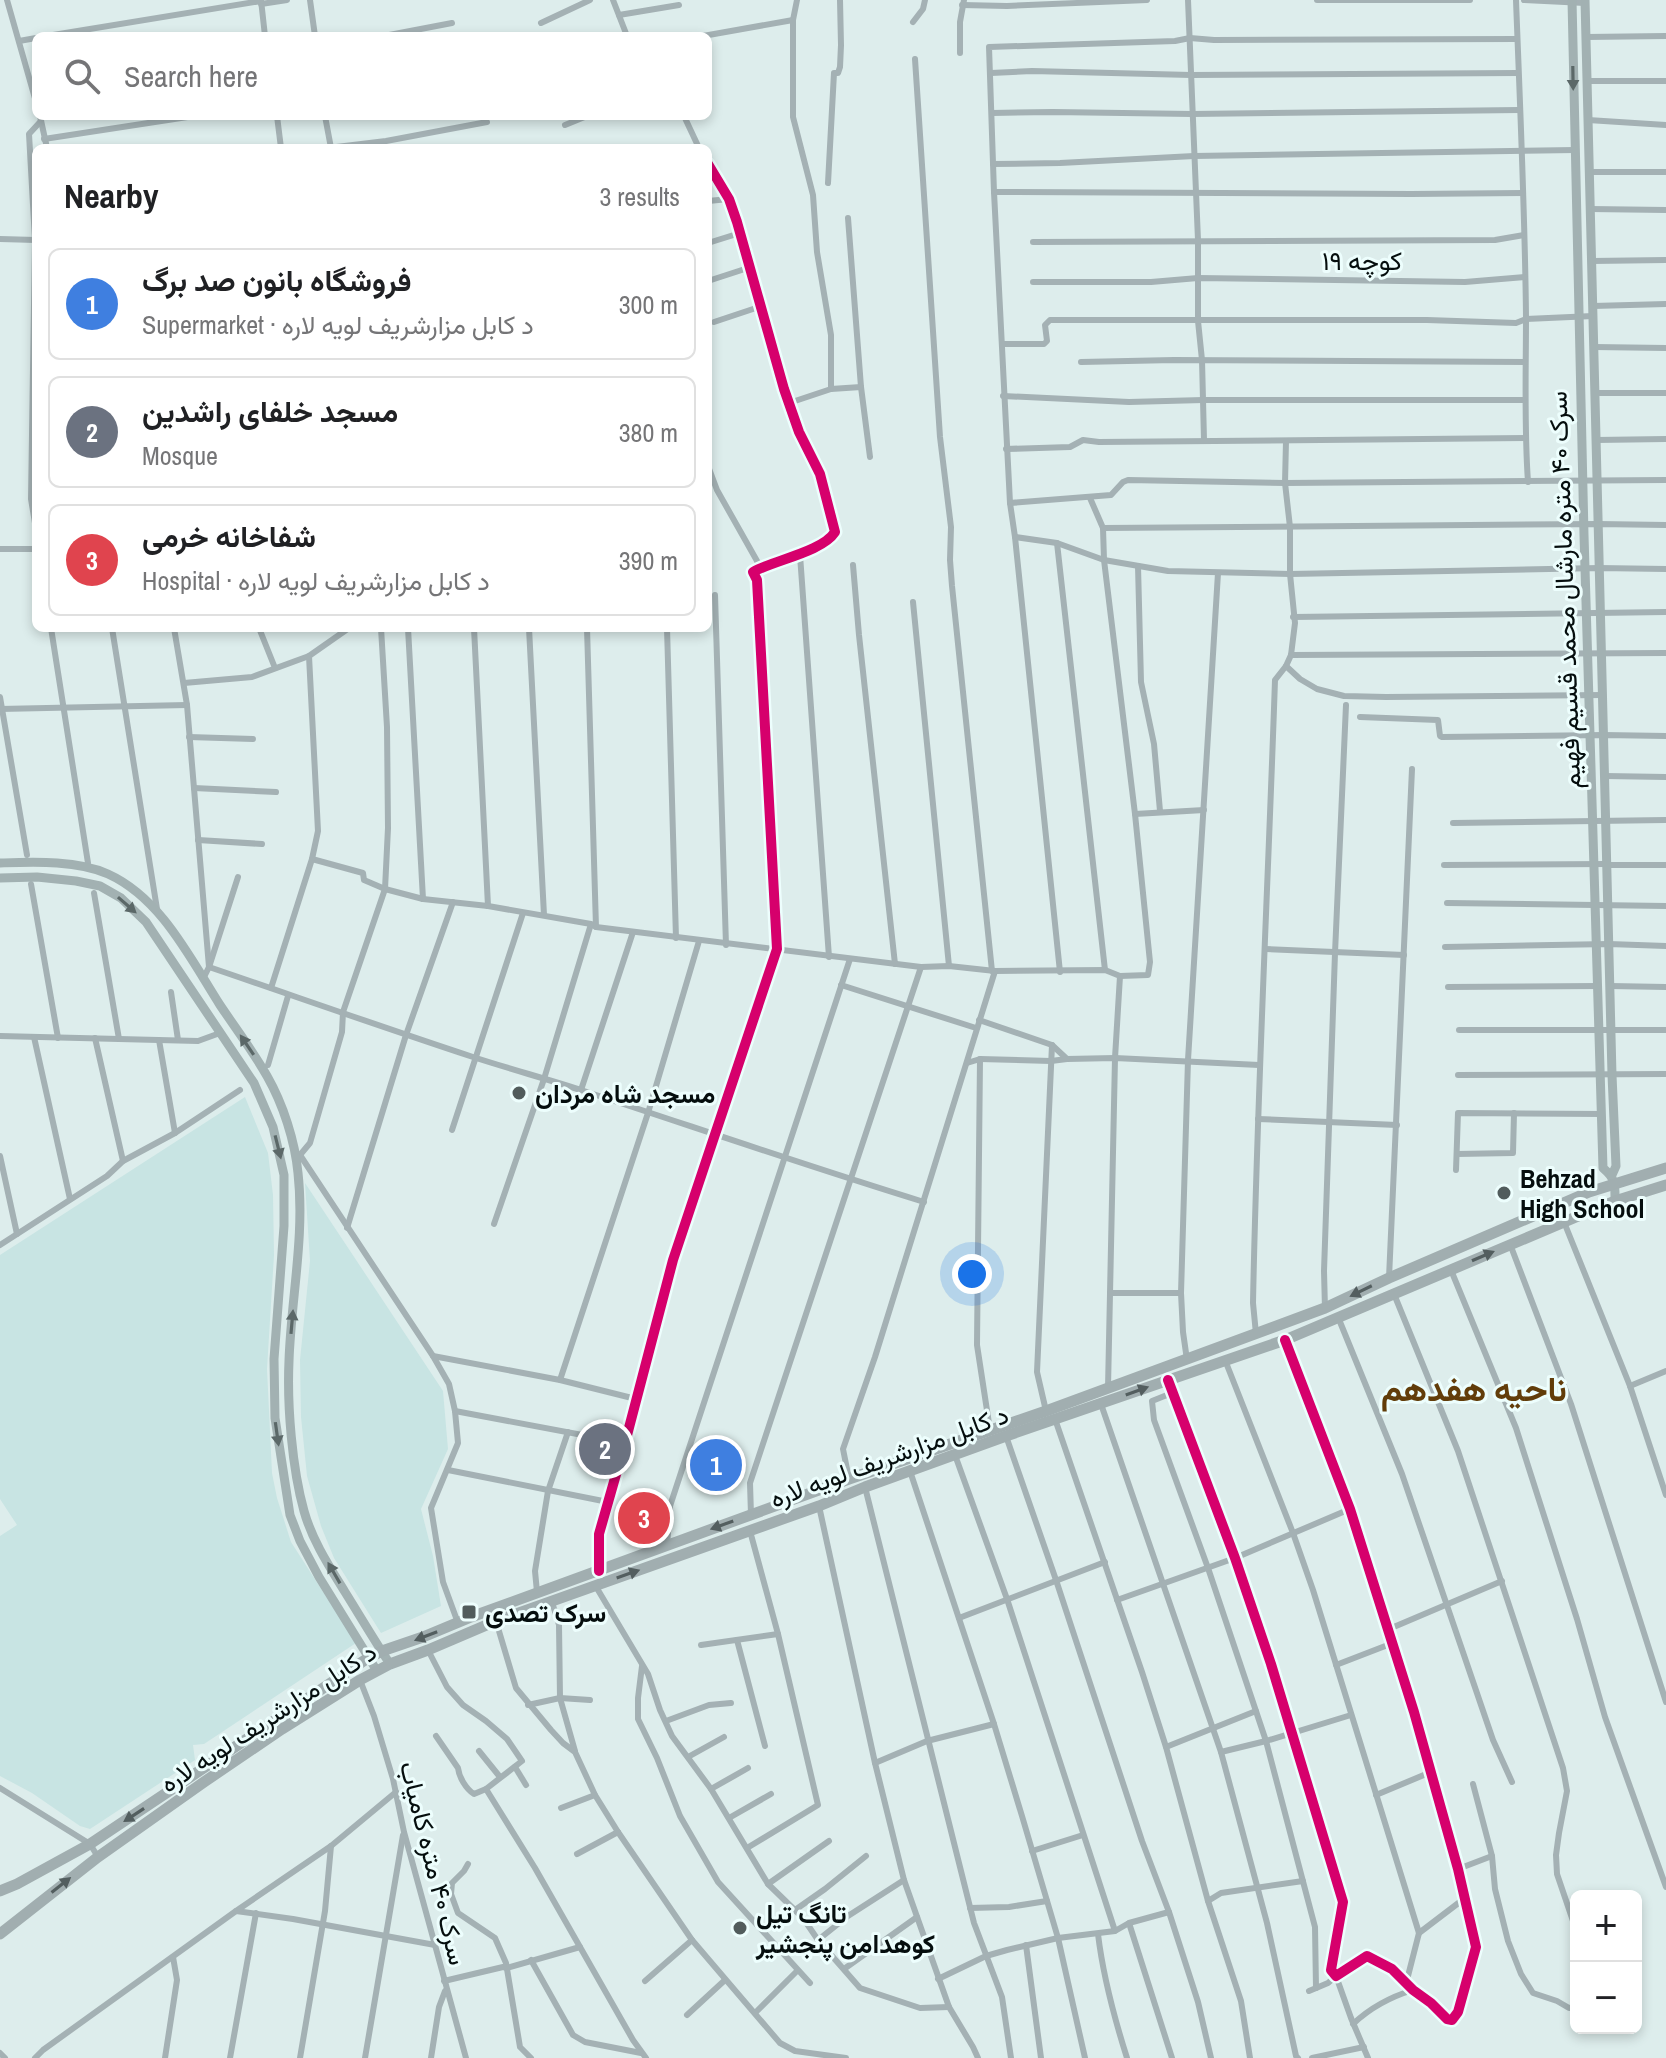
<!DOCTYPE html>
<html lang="en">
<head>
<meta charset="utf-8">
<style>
	body { margin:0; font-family:"Archivo Narrow",Vazirmatn,sans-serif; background:#f6f6f6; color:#202124 }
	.controls { position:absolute; right:24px; bottom:24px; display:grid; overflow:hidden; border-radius:12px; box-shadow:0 4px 12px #0003 }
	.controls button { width:72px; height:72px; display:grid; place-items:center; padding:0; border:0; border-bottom:2px solid #e0e0e0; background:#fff; color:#202124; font:40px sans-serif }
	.you { position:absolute; left:972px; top:1274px; width:28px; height:28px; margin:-20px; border:6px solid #fff; border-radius:50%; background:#1a73e8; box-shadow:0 0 0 12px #1a73e833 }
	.badge { display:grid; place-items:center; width:52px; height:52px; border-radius:50%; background:#7c3aed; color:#fff; font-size:26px; font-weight:700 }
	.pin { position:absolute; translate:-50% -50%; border:4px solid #fff; box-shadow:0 2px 8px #0006 }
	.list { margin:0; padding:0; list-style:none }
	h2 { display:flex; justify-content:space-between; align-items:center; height:104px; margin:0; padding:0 32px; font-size:34px }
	h2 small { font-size:26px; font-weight:400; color:#757577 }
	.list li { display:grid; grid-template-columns:52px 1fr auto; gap:24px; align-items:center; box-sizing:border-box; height:112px; margin:0 16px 16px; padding:0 16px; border:2px solid #e0e0e0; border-radius:12px }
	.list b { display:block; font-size:30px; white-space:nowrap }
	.list p { margin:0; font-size:26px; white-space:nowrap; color:#757577 }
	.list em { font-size:26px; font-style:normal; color:#757577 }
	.icon { flex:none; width:44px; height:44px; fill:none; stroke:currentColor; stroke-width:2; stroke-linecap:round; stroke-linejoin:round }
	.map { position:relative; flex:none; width:1666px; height:2058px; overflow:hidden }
	.search { position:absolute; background:#fff; box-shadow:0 4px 12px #0003; left:32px; top:32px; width:680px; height:88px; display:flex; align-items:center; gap:20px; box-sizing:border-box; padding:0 28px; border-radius:12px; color:#757577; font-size:30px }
	.panel { position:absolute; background:#fff; box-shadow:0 4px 12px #0003; left:32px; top:144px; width:680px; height:488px; border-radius:12px }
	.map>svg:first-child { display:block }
	.built { fill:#c8e4e3 }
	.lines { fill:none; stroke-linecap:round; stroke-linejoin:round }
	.street { stroke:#a4b1b4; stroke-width:6 }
	.secondary { stroke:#a2b1b2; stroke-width:9 }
	.highway { stroke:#a1aeb0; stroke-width:11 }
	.cycleway-casing { stroke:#edfefd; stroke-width:15 }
	.cycleway { stroke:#d6006c; stroke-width:10 }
	.oneway { fill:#5b6868 }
	.oneway2 { fill:#535e5f }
	.poi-dot { fill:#515c5c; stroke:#edfefd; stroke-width:3 }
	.labels { text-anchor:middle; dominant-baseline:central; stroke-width:6; stroke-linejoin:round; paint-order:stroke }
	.street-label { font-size:26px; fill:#050e0e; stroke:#edfefd }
	.poi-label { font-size:26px; font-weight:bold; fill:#050e0e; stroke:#edfefd; text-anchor:start }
	.district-label { font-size:34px; font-weight:bold; fill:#623d0a; stroke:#edfefd }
</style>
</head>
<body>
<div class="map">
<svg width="1666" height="2058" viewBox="0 0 1666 2058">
	<rect width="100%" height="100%" fill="#ddedec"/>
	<!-- built -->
	<g class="built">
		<path d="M245,1097L268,1153L273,1195L274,1255L267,1369L272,1473L277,1498L291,1542L356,1643L204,1744L193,1745L195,1760L90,1829L80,1826L32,1793L0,1776V1536L17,1525L0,1499V1255Z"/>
		<path d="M305,1183L443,1391L448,1449L421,1509L433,1556L441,1606L381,1633L334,1558L321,1526L307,1476L301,1417L300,1360L310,1261Z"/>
	</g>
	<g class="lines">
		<!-- street -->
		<g class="street">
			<path d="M7,0L36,102"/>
			<path d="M261,0L265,36"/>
			<path d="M310,0L315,36"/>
			<path d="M613,0L627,36"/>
			<path d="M1188,0L1198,240V321L1202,360L1204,440"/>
			<path d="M1317,0H1470"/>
			<path d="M1516,0C1520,106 1525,212 1526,317C1526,373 1524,427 1528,482"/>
			<path d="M1524,0L1585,3"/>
			<path d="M261,4L287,0"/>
			<path d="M962,5L1007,6L1147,0"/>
			<path d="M619,15L679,5"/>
			<path d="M913,22L923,9L925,0"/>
			<path d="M541,23L590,0"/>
			<path d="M47,36L261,1"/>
			<path d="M384,36L452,23"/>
			<path d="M703,36L793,20"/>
			<path d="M1586,37L1666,36"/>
			<path d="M19,41L36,38"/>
			<path d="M960,53V22L964,0"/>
			<path d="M915,59L940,437L951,527L950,560L952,586L992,971"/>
			<path d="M991,73L1032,71L1191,75L1518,73"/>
			<path d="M1587,81H1666"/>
			<path d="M992,113L1053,112L1192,114L1519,110"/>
			<path d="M40,116L47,148"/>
			<path d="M277,116L281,148"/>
			<path d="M325,116L331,148"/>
			<path d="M684,116L699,148"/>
			<path d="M1588,120L1666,125"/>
			<path d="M565,125L587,116"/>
			<path d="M44,139L194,116"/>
			<path d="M328,148L386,141L487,122"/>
			<path d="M993,164L1060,163L1194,156L1575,150"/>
			<path d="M1589,172H1666"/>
			<path d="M828,183L834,73H838L840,67L841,45L840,0"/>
			<path d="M994,192L1411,194L1523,193"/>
			<path d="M708,201L729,199"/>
			<path d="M1590,209L1666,210"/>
			<path d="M848,218L861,387L870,457"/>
			<path d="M0,239L36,240"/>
			<path d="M1033,242L1495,240L1524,235"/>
			<path d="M708,243L740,233"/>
			<path d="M1592,261L1666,260"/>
			<path d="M708,281L751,267"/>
			<path d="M1033,282H1151L1198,278L1465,282L1525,277"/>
			<path d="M1593,306L1666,304"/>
			<path d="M714,322L762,306"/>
			<path d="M1002,344H1044L1047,341L1045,325L1050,320H1427L1516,323L1526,319L1593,316"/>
			<path d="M1594,347L1666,348"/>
			<path d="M1081,362L1174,360L1525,362"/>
			<path d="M831,389L861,387"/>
			<path d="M1595,393H1666"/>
			<path d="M1003,396L1129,402L1203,400H1524"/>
			<path d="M789,403L831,389V335L817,252L813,195L793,117V20L797,0"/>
			<path d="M1596,440L1666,439"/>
			<path d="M1006,449L1070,447L1083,440L1099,442L1525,438"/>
			<path d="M708,466L717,490L761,568"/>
			<path d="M1090,498L1103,528L1104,560L1135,814L1150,962L1148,975L1120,976"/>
			<path d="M1010,503L1111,495L1123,482L1128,480L1285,483L1666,480"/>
			<path d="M1103,528L1598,524L1666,525"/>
			<path d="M36,529L31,499L35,240L29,134L41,121"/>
			<path d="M1015,537L1057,543L1104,560L1168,571L1290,574L1599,568L1666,569"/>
			<path d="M1057,543L1105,970"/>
			<path d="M0,549H36"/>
			<path d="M800,555L829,957"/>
			<path d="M853,565L859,635L895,964"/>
			<path d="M1138,566L1141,682L1154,744L1160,811"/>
			<path d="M715,595L726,945"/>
			<path d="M913,602L949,966"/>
			<path d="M1293,617L1666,612"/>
			<path d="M51,628L88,863"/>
			<path d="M112,628L157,909"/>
			<path d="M174,628L187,705L209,967"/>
			<path d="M259,628L275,668"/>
			<path d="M408,628L423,899"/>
			<path d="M474,628L488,906"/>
			<path d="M529,628L544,915"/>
			<path d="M587,628L596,927"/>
			<path d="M667,628L676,938"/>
			<path d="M1291,655L1666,653"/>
			<path d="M1286,666L1300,679L1317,689L1344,696L1386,697L1603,695"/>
			<path d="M184,683L252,677L309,656L349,628"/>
			<path d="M0,697L27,855"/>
			<path d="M0,709L187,705"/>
			<path d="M1360,717L1438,720L1440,736L1442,737L1604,735L1666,736"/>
			<path d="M189,737L253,739"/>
			<path d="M1605,776L1666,777"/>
			<path d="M194,788L276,792"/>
			<path d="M1135,814L1204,810"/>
			<path d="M1453,823L1666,820"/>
			<path d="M198,840L262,844"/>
			<path d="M312,859L363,873L364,880L385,889L423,899L488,906L591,924L596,927L921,967L949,966L995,971L1105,970L1120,976L1115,1058L1108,1388"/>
			<path d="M1444,865L1607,864"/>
			<path d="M1607,865H1666"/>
			<path d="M31,884L58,1038"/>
			<path d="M94,893L119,1039"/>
			<path d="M1447,903L1666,906"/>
			<path d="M1445,947L1609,944L1666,946"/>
			<path d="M1266,949L1404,955"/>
			<path d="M209,967C297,997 385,1028 473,1057C510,1069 547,1079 584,1091C697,1128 810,1167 924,1202"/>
			<path d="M1060,972L1015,537L1010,503L994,192L989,47L1175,41L1190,38L1214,40L1517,39"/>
			<path d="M203,979L209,967L238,877"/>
			<path d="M841,985L976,1028"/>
			<path d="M1610,986L1666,987"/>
			<path d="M1448,987L1598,986"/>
			<path d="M271,988L312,859L318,831L309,656"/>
			<path d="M171,992L178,1040"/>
			<path d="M979,1020L1052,1045L1067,1059L1115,1058L1259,1065"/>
			<path d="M1459,1030H1666"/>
			<path d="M0,1036L198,1041L220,1033"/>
			<path d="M34,1037L70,1199"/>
			<path d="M95,1038L123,1161"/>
			<path d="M159,1040L175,1133"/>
			<path d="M980,1059L1051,1061L1067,1059"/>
			<path d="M967,1063L980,1059L977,1345L990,1430"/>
			<path d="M268,1065L288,996"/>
			<path d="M1458,1075L1666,1074"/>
			<path d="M581,1090L633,932"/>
			<path d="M1258,1119L1397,1125"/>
			<path d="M452,1130L523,913"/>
			<path d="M1457,1154L1513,1153L1514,1113"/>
			<path d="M299,1155H300L433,1356L449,1384L455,1411L458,1443L431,1508L443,1582L458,1623"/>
			<path d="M300,1155L310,1143L342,1032L343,1012L385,889L388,828L387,727L381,628"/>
			<path d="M0,1156L17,1234"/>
			<path d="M1456,1170L1458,1113L1602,1114"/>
			<path d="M1564,1222L1630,1386L1666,1495"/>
			<path d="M494,1224L544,1079L591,924"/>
			<path d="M347,1228L406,1035L453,902"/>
			<path d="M1510,1244L1571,1404L1666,1702"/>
			<path d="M0,1245L107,1176L123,1161L175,1133L240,1090"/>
			<path d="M1451,1270L1516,1428L1577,1619L1605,1717L1666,1887"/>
			<path d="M1389,1278L1412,769"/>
			<path d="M1110,1293H1181"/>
			<path d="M1394,1294L1458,1451L1563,1768L1567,1791L1559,1833L1556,1855L1557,1874L1573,1921"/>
			<path d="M1325,1309L1324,1271L1335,953L1346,705"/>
			<path d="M1338,1317L1402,1474L1493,1740L1512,1782"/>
			<path d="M1256,1334L1253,1303C1257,1095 1268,888 1275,680L1286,666L1291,655L1295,623L1290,574V527L1285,483L1286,441"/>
			<path d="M433,1356L560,1380L636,1399"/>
			<path d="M1187,1360L1183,1332L1181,1293L1188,1060L1218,573"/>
			<path d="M1225,1360L1293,1533L1313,1590L1419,1933L1408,1976L1403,1980"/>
			<path d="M560,1380L648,1113L699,941"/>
			<path d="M1168,1380L1235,1558L1271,1664L1343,1902L1331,1970L1336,1976L1367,1956L1392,1969L1413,1990L1431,2003L1447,2019L1452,2020L1458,2012L1476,1947L1458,1869L1414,1712L1350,1509L1285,1340"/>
			<path d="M1630,1386L1666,1371"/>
			<path d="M1172,1393L1152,1401L1154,1420L1208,1568L1266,1741L1315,1927L1316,1988"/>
			<path d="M1101,1404L1221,1752L1267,1923L1296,2056L1298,2058"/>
			<path d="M455,1411L625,1443"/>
			<path d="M1046,1411L1037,1372L1052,1045"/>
			<path d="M1055,1419L1142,1672L1166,1747L1208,1901L1241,2001L1250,2058"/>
			<path d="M1006,1436L1056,1580L1142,1841L1169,1912L1198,2002L1211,2058"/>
			<path d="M955,1455L1007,1599L1115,1931"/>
			<path d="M448,1470L608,1502"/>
			<path d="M910,1471L994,1724L1022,1816L1058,1938L1085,2058"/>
			<path d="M849,1479L843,1449L875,1357L995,971"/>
			<path d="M865,1487L974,1923L1002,1997L1011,2058"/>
			<path d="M819,1506L875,1763L904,1880L949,2007L973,2047L978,2058"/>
			<path d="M751,1515L750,1483L921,967"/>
			<path d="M667,1546L670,1506L850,959"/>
			<path d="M599,1569V1534L625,1443L673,1260L777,949L757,580L753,572C774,560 822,552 835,532L820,474L799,432L784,389L737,222L729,199L708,164"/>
			<path d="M595,1585L648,1674L660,1710L672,1736L711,1789L768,1884L803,1918L818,1940L860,1988L920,2008L949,2007"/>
			<path d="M537,1592L535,1571L548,1491L568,1432"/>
			<path d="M1117,1600L1235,1558L1350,1509"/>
			<path d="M552,1602L559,1625L560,1698L575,1751"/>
			<path d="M959,1618L1105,1562"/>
			<path d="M496,1621L516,1688L551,1730L563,1743L575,1752L595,1795L618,1832L692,1940L780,2043L795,2051L846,2058"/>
			<path d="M1389,1629L1502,1581"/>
			<path d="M737,1640L765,1746"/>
			<path d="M701,1645L778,1634"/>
			<path d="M428,1650L447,1687L463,1705L486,1721L507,1739L522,1761L486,1789L474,1794C466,1789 459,1777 458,1768L436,1736"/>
			<path d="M1336,1665L1393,1643"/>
			<path d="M642,1666L638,1698V1719L657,1758L680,1816L718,1882L810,1983"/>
			<path d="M360,1680L374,1716L393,1779L404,1832L466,2058"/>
			<path d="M528,1705L560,1698L590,1700"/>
			<path d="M666,1721L709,1705L731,1703"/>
			<path d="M1166,1747L1256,1711"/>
			<path d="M479,1751L500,1777"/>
			<path d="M1221,1752L1266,1741L1351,1715"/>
			<path d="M688,1757L724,1737"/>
			<path d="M875,1763L927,1741L994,1724"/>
			<path d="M515,1767L526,1785"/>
			<path d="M1473,1784L1492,1856L1495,1889L1508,1941L1521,1974L1533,1993L1557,2001L1569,2008L1576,2007"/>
			<path d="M0,1788L90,1844L98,1857"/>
			<path d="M486,1789L535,1868L633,2040L646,2058"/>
			<path d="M711,1789L748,1768"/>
			<path d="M1376,1795L1431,1772"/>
			<path d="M561,1808L595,1795"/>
			<path d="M729,1818L771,1794"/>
			<path d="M747,1848L818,1805L778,1634L750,1531"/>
			<path d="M1032,1851L1083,1835"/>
			<path d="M577,1854L618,1832"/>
			<path d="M468,1864L464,1871L452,1883L451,1894L458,1913L495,1938L506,1963L520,2047L531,2058"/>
			<path d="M1458,1869L1492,1856"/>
			<path d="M768,1884L829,1841"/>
			<path d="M1208,1901L1221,1893L1303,1881"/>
			<path d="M970,1908L1009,1907L1047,1901"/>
			<path d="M795,1910L825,1889L866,1856"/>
			<path d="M236,1911L293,1919L435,1945"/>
			<path d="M1129,1923L1172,2058"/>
			<path d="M1419,1933L1465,1898"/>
			<path d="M1098,1934C1103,1976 1114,2017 1127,2058"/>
			<path d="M818,1940L848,1916L904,1880"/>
			<path d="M1026,1945L1041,2058"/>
			<path d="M531,1960L573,2035L585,2042L641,2053"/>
			<path d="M844,1969L917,1917"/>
			<path d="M938,1979L986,1956L1007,1950L1058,1938L1115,1931L1129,1923L1169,1912"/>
			<path d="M444,1981L503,1967L507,1968L580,1947"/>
			<path d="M645,1981L692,1940"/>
			<path d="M1309,1991L1328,1983L1336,1976L1351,2018L1368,2058"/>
			<path d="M755,2013L797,1971"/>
			<path d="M687,2015L725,1980"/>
			<path d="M1353,2024C1371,2007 1390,1997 1413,1990"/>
			<path d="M0,2053L5,2058"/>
			<path d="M35,2058L43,2050L236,1911L331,1846L396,1792"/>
			<path d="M165,2058L177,1980L173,1957"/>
			<path d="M230,2058L256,1913"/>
			<path d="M300,2058L325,1911L331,1846"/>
			<path d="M365,2058L403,1835"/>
			<path d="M431,2058L439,2007L445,1991"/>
			<path d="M1312,2058L1364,2047"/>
		</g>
		<!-- secondary -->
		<g class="secondary">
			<path d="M1572,0L1584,535L1603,1168C1616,1179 1615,1185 1615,1201"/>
			<path d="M1585,0L1612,1075L1616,1166L1612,1175"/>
			<path d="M0,863C33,862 77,860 108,874C161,898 190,958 220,1005C236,1029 253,1051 267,1076C283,1104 295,1141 298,1173C305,1236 291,1299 289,1361C287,1405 292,1468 304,1511C312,1540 329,1566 345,1592C360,1616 374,1640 390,1664"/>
			<path d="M0,878L37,877L76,881L100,886L121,898L146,922L254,1083L273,1127L284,1175V1226L274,1359L275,1418L290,1515L300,1541L319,1577L377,1671"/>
		</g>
		<!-- highway -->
		<g class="highway">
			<path d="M0,1891L17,1884L90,1844L368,1658L382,1651L423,1637L471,1617L849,1479L1046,1411L1325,1308L1389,1278L1589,1192L1666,1168"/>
			<path d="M0,1934L98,1857L204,1782L282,1729L360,1680L390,1664L428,1650L496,1621L819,1506L865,1487L1006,1436L1285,1340L1583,1214L1615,1201L1666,1185"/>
		</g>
		<defs>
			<g id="cycleway">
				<path d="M1168,1380L1235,1558L1271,1664L1343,1902L1331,1970L1336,1976L1367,1956L1392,1969L1413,1990L1431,2003L1447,2019L1452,2020L1458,2012L1476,1947L1458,1869L1414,1712L1350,1509L1285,1340"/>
				<path d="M599,1571V1534L625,1443L673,1260L777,949L757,580L753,572C774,560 822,552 835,532L820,474L799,432L784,389L737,222L729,199L708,164"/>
			</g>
		</defs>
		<!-- cycleway casing -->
		<use href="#cycleway" class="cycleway-casing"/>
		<!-- cycleway -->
		<use href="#cycleway" class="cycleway"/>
	</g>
	<!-- one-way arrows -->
	<defs><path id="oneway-solid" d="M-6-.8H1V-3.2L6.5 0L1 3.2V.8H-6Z" transform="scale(2)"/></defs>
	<g class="oneway">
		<use href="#oneway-solid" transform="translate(1573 78) rotate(89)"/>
		<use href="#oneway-solid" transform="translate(127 905) rotate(41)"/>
		<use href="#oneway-solid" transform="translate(247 1045) rotate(-124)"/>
		<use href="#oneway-solid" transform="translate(278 1147) rotate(76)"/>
		<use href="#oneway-solid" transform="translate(292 1322) rotate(-85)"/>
		<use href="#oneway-solid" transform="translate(277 1434) rotate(82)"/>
		<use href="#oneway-solid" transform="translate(334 1573) rotate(-120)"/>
	</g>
	<g class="oneway2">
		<use href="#oneway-solid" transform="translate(1483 1256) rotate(-23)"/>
		<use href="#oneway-solid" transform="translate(1361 1291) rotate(154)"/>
		<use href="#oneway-solid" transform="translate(1137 1391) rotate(-20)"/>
		<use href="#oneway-solid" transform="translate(722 1525) rotate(160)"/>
		<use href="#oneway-solid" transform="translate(628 1574) rotate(-19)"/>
		<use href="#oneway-solid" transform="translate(426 1636) rotate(159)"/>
		<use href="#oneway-solid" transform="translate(134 1815) rotate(147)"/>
		<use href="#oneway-solid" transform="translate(61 1885) rotate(-38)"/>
	</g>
	<!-- markers -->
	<g class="poi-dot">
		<circle cx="519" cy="1093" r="8"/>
		<circle cx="1504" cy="1193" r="8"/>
		<rect x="461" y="1604" width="16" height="16" rx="4"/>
		<circle cx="740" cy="1928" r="8"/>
	</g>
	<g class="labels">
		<!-- street labels -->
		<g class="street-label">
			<text x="1362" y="260">کوچه ۱۹</text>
			<text transform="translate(1564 590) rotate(-92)">سرک ۴۰ متره مارشال محمد قسیم فهیم</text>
			<text transform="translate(889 1456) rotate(-20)">د کابل مزارشریف لویه لاره</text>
			<text transform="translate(268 1717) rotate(-33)">د کابل مزارشریف لویه لاره</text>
			<text transform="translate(434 1863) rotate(76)">سرک ۴۰ متره کامیاب</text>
		</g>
		<!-- poi labels -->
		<g class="poi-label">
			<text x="535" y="1093">مسجد شاه مردان</text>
			<text x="1520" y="1178">Behzad<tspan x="1520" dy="30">High School</tspan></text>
			<text x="485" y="1612">سرک تصدی</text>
			<text x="756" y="1913">تانگ تیل<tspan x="756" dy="30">کوهدامن پنجشیر</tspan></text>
		</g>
		<!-- district labels -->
		<g class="district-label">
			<text x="1474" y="1389">ناحیه هفدهم</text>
		</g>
	</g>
</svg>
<div class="controls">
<button>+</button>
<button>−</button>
</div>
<div class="you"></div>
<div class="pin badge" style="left:716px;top:1465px;background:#3f7fe0">1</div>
<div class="pin badge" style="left:605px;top:1449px;background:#6b7280">2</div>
<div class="pin badge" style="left:644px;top:1518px;background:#e0444e">3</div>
<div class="search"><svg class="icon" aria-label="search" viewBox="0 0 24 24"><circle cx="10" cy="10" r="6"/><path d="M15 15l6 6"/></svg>Search here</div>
<section class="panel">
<h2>Nearby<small>3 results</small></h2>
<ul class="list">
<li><span class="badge" style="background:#3f7fe0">1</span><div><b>فروشگاه بانون صد برگ</b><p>Supermarket · د کابل مزارشریف لویه لاره</p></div><em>300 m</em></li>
<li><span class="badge" style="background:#6b7280">2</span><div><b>مسجد خلفای راشدین</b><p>Mosque</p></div><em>380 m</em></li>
<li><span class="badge" style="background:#e0444e">3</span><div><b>شفاخانه خرمی</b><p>Hospital · د کابل مزارشریف لویه لاره</p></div><em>390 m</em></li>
</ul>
</section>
</div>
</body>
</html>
